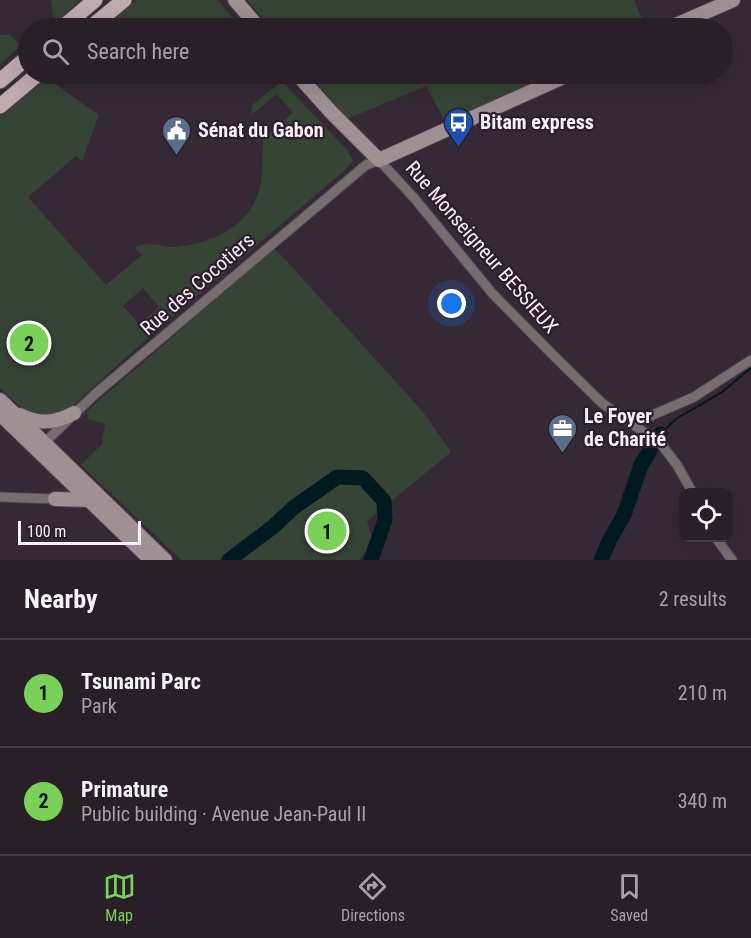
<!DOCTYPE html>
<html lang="en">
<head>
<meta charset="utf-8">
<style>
	body { margin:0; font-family:"Roboto Condensed",sans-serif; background:#342c34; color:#f1f3f6 }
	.controls { position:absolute; right:18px; bottom:18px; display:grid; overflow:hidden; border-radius:12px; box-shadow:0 6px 24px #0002 }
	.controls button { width:54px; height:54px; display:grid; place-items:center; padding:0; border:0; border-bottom:2px solid #443d45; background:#281f28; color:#f1f3f6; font:30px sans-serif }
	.scale { position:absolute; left:18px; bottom:15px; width:123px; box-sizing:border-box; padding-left:6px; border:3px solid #f7eff7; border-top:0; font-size:16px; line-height:21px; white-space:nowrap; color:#f7eff7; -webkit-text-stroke:4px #2b1f2b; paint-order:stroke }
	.you { position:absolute; left:452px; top:304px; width:21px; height:21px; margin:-15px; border:4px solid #fff; border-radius:50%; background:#1a73e8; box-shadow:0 0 0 9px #1a73e833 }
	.badge { display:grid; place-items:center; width:39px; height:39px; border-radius:50%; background:#79d157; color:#111; font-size:20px; font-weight:700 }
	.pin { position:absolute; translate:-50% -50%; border:3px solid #fff; box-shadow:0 2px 6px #0006 }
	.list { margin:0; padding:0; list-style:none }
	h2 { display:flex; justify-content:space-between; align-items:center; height:78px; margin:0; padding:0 24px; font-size:26px }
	h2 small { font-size:20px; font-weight:400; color:#a5a2a8 }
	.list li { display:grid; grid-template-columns:39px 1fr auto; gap:18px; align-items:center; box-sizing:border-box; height:108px; padding:0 24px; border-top:2px solid #443d45 }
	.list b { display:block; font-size:22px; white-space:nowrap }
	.list p { margin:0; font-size:20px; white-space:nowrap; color:#a5a2a8 }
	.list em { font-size:20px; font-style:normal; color:#a5a2a8 }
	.icon { flex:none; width:33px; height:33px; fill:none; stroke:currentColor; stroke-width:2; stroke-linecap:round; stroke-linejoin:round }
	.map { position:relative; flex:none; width:751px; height:560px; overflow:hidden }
	.search { position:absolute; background:#281f28; box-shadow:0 6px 24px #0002; left:18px; right:18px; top:18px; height:66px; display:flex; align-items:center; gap:15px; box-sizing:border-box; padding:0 21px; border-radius:33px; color:#a5a2a8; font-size:22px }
	.sheet { height:294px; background:#281f28 }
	nav { display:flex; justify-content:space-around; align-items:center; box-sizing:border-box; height:84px; border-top:2px solid #443d45; background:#281f28; font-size:16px; color:#a5a2a8 }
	nav a { display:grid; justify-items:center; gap:3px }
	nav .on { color:#79d157 }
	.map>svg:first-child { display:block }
	.green { fill:#354434; fill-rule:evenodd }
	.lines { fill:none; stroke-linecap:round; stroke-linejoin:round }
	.stream { stroke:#001a20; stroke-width:2 }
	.river { stroke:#001a20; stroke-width:15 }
	.street-casing { stroke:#504550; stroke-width:11 }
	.secondary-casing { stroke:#504550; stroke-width:16 }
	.primary-casing { stroke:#504550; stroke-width:17 }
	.street { stroke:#766d6e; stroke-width:9 }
	.secondary { stroke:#9f9093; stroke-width:14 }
	.primary { stroke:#bfabaf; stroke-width:15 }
	.labels { text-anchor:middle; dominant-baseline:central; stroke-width:4.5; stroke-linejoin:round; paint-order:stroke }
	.poi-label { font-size:20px; font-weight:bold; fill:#f7eff7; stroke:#2b1f2b; text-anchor:start }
	.street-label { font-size:20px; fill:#f7eff7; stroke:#2b1f2b }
</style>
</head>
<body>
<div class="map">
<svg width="751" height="560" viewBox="0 0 751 560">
	<rect width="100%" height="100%" fill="#352935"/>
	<!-- green -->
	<g class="green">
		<path d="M51,0H80L60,18H53Z"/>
		<path d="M137,0H218L235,21L226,28H118L113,19Z"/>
		<path d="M247,0H634L646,28H271Z"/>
		<path d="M9,34L21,45L0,65V35Z"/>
		<path d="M309,74H553L445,122L426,86L347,119Z"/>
		<path d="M47,78L99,115L82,161L76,156L28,197L106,285L142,255L135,248C147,239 163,248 176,247C210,244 246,228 258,194C264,177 262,156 263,138L293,113L277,94L252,114V105L282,81L348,151L353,161L345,170L150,336L71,407C42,428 22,409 0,388V117ZM143,288L159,307L139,324L123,306Z"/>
		<path d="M274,249L282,256L424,413L451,452L367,521L373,541L359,560H181L81,465L102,444L105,424L88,419L87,411Z"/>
	</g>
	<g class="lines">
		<!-- stream -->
		<path class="stream" d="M660,434L676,419L722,392L751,368"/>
		<!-- river -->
		<g class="river">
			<path d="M229,560L274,526L293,508L337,477L363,478L384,501L385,520L371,560"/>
			<path d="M601,560L610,539L624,515L641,465L660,434"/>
		</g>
		<defs>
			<g id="street">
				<path d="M632,424L694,397L751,360"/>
				<path d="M41,446L94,395L366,165L379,160L415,199L492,293L553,355L602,403L661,444L677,465L693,493"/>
				<path d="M0,497L55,499"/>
				<path d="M716,538L732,560"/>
			</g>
			<g id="secondary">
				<path d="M235,0L259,28"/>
				<path d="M669,28L733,0"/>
				<path d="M297,74L331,112L379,160L570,74"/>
				<path d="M0,400L165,560"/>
				<path d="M0,414L151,560"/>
				<path d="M20,415C39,425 56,423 74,413"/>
				<path d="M55,499L89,500"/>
			</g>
			<g id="primary">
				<path d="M62,28L95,0"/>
				<path d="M90,28L124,0"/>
				<path d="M0,81L28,57"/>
				<path d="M0,106L38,74"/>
			</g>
		</defs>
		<!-- street casing -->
		<use href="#street" class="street-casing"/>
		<!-- secondary casing -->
		<use href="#secondary" class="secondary-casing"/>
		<!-- primary casing -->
		<use href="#primary" class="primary-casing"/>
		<!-- street -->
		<use href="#street" class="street"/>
		<!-- secondary -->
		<use href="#secondary" class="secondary"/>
		<!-- primary -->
		<use href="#primary" class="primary"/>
	</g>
	<!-- icons -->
	<defs>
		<symbol id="bus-pin" viewBox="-11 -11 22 30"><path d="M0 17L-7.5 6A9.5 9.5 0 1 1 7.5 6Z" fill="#1a4fb4" stroke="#2b1f2b"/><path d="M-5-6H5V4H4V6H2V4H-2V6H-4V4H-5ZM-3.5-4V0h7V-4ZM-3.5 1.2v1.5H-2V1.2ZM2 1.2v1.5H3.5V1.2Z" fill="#fff"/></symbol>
		<symbol id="civic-pin" viewBox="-11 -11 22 30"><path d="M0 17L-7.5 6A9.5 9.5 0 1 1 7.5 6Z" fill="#5c6f8a" stroke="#2b1f2b"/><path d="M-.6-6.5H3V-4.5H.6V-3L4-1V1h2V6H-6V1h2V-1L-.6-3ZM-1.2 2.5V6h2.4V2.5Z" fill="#fff"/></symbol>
		<symbol id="office-pin" viewBox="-11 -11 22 30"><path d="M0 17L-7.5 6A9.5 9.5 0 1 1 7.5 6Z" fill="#5c6f8a" stroke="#2b1f2b"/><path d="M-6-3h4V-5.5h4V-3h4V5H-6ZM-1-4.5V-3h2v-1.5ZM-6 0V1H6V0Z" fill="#fff"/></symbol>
	</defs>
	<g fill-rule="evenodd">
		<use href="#bus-pin" x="442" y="106" width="33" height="45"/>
		<use href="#civic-pin" x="160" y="114" width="33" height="45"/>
		<use href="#office-pin" x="546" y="412" width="33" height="45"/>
	</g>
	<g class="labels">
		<!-- poi labels -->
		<g class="poi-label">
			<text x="480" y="122">Bitam express</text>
			<text x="198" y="130">Sénat du Gabon</text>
			<text x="584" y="416">Le Foyer<tspan x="584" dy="23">de Charité</tspan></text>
		</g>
		<!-- street labels -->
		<g class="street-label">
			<text transform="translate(482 247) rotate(49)">Rue Monseigneur BESSIEUX</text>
			<text transform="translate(197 284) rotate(-41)">Rue des Cocotiers</text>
		</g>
	</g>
</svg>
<div class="controls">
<button><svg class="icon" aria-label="locate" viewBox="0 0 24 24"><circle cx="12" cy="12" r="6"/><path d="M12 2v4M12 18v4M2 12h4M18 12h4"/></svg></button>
</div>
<div class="scale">100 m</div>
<div class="you"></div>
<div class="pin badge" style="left:327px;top:531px">1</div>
<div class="pin badge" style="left:29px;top:343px">2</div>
<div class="search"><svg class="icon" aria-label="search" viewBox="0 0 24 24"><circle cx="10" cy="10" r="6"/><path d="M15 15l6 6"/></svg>Search here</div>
</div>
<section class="sheet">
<h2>Nearby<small>2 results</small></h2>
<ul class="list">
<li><span class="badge">1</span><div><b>Tsunami Parc</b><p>Park</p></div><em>210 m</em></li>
<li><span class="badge">2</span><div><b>Primature</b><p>Public building · Avenue Jean-Paul II</p></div><em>340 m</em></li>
</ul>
</section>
<nav>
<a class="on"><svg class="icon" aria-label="map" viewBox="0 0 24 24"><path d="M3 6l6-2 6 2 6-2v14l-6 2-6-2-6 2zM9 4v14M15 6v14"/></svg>Map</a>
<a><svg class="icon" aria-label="directions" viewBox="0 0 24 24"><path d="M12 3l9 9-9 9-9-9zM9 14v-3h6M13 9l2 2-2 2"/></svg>Directions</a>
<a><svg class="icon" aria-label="saved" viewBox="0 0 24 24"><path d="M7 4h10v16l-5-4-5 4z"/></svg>Saved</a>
</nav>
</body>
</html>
